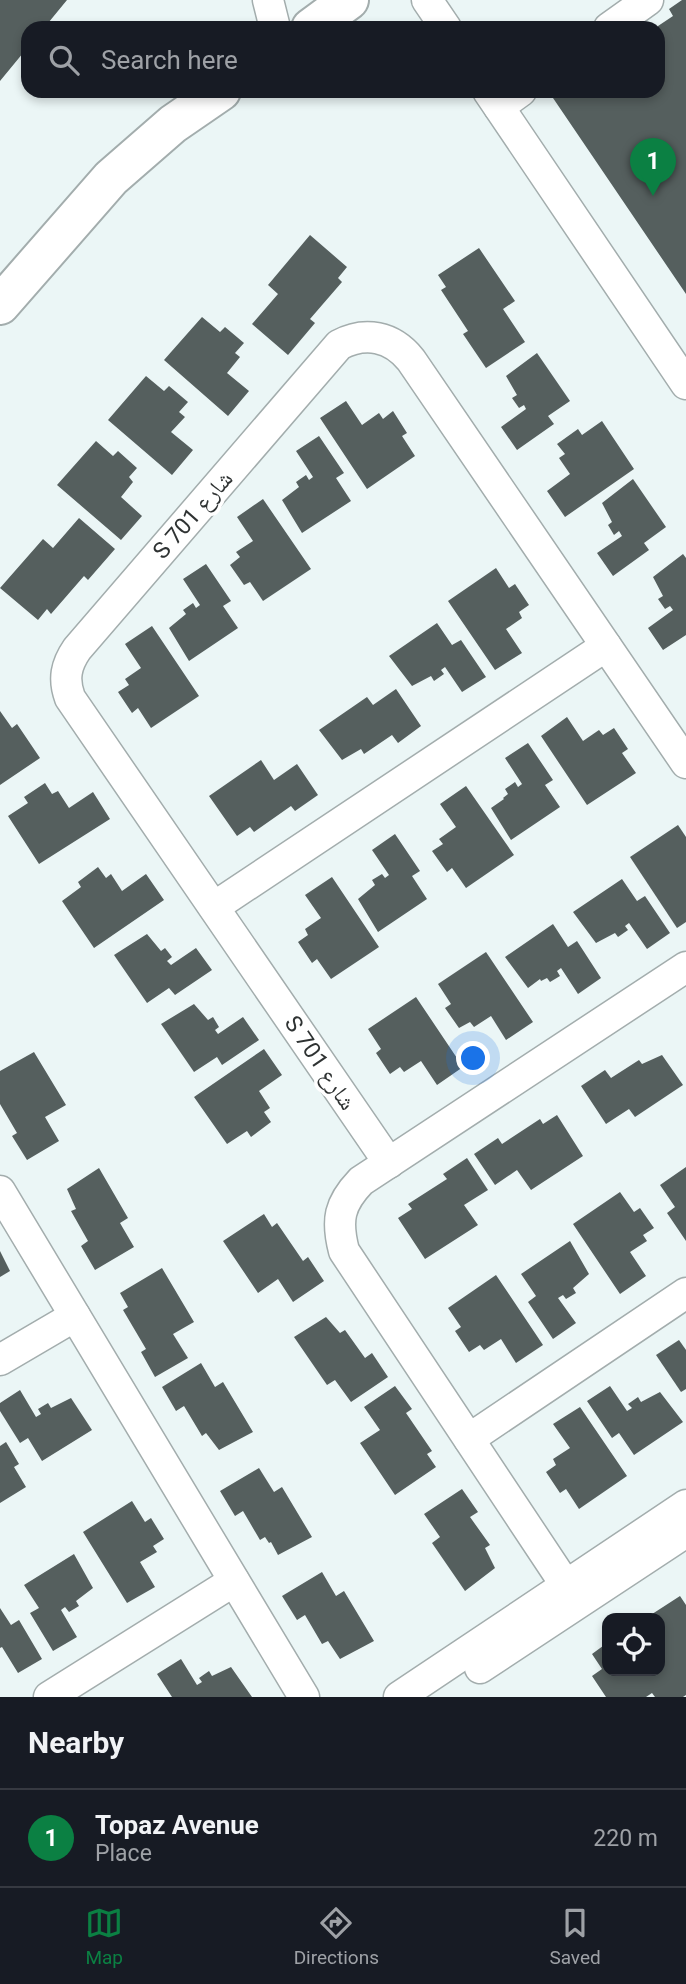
<!DOCTYPE html>
<html lang="en">
<head>
<meta charset="utf-8">
<style>
	body { margin:0; font-family:Roboto,"Noto Naskh Arabic",sans-serif; background:#20242c; color:#f1f3f6 }
	.controls { position:absolute; right:21px; bottom:21px; display:grid; overflow:hidden; border-radius:14px; box-shadow:0 4px 10px #0003 }
	.controls button { width:63px; height:63px; display:grid; place-items:center; padding:0; border:0; border-bottom:2px solid #363941; background:#171b24; color:#f1f3f6; font:35px sans-serif }
	.you { position:absolute; left:474px; top:1059px; width:24px; height:24px; margin:-18px; border:5px solid #fff; border-radius:50%; background:#1a73e8; box-shadow:0 0 0 10px #1a73e833 }
	.badge { display:grid; place-items:center; width:46px; height:46px; border-radius:50%; background:#0b8043; color:#fff; font-size:23px; font-weight:700 }
	.pin { position:absolute; translate:-50% -58px; filter:drop-shadow(0 2px 4px #0008) }
	.pin::after { content:''; position:absolute; top:37px; width:24px; height:21px; background:inherit; clip-path:polygon(0 0,100% 0,50% 100%) }
	.list { margin:0; padding:0; list-style:none }
	h2 { display:flex; justify-content:space-between; align-items:center; height:91px; margin:0; padding:0 28px; font-size:30px }
	h2 small { font-size:23px; font-weight:400; color:#9ea1a6 }
	.list li { display:grid; grid-template-columns:46px 1fr auto; gap:21px; align-items:center; box-sizing:border-box; height:98px; padding:0 28px; border-top:2px solid #363941 }
	.list b { display:block; font-size:26px; white-space:nowrap }
	.list p { margin:0; font-size:23px; white-space:nowrap; color:#9ea1a6 }
	.list em { font-size:23px; font-style:normal; color:#9ea1a6 }
	.icon { flex:none; width:38px; height:38px; fill:none; stroke:currentColor; stroke-width:2; stroke-linecap:round; stroke-linejoin:round }
	.map { position:relative; flex:none; width:686px; height:1697px; overflow:hidden }
	.search { position:absolute; background:#171b24; box-shadow:0 4px 10px #0003; left:21px; right:21px; top:21px; height:77px; display:flex; align-items:center; gap:18px; box-sizing:border-box; padding:0 24px; border-radius:21px; color:#9ea1a6; font-size:26px }
	.sheet { height:189px; background:#171b24 }
	nav { display:flex; justify-content:space-around; align-items:center; box-sizing:border-box; height:98px; border-top:2px solid #363941; background:#171b24; font-size:19px; color:#9ea1a6 }
	nav a { display:grid; justify-items:center; gap:4px }
	nav .on { color:#0b8043 }
	.map>svg:first-child { display:block }
	.building { fill:#555f5e }
	.lines { fill:none; stroke-linecap:round; stroke-linejoin:round }
	.minor-casing { stroke:#a3adad; stroke-width:33 }
	.tertiary-casing { stroke:#a3adad; stroke-width:42 }
	.minor { stroke:#fff; stroke-width:30 }
	.tertiary { stroke:#fff; stroke-width:38 }
	.labels { text-anchor:middle; dominant-baseline:central; stroke-width:7; stroke-linejoin:round; paint-order:stroke }
	.street-label { font-size:23px; fill:#2f3333; stroke:#fff }
</style>
</head>
<body>
<div class="map">
<svg width="686" height="1697" viewBox="0 0 686 1697">
	<rect width="100%" height="100%" fill="#ebf6f6"/>
	<!-- building -->
	<g class="building">
		<path d="M0,0H67L44,28H28V47L0,81Z"/>
		<path d="M682,0H686V294L553,98L563,91H658V26L673,16L669,9Z"/>
		<path d="M310,235L347,267L338,278L342,282L310,319L315,323L288,355L252,324L278,294L268,285Z"/>
		<path d="M479,248L515,301L503,309L525,342L486,368L463,334L468,331L441,290L446,287L438,275Z"/>
		<path d="M202,317L220,332L225,327L244,343L235,353L240,357L227,373L249,391L228,416L164,360Z"/>
		<path d="M537,353L570,401L548,416L554,424L517,450L501,427L526,409L524,405L519,408L512,398L517,395L506,376Z"/>
		<path d="M146,376L164,391L169,386L188,402L179,412L185,417L171,432L193,450L172,475L108,420Z"/>
		<path d="M346,401L362,425L379,413L383,419L393,411L407,433L402,436L415,456L367,489L320,418Z"/>
		<path d="M602,421L634,469L565,517L547,491L570,474L559,458L565,454L557,444L578,429L582,435Z"/>
		<path d="M319,436L344,473L336,478L351,501L302,533L282,500L299,487L296,482L306,475L309,480L313,477L296,451Z"/>
		<path d="M96,441L113,456L118,451L137,468L129,477L133,482L121,497L142,516L121,540L57,485Z"/>
		<path d="M633,479L666,527L644,543L649,550L613,576L597,553L622,536L619,531L614,535L608,525L612,522L602,503Z"/>
		<path d="M263,499L311,569L263,601L250,582L244,585L230,565L240,557L236,552L253,541L237,517Z"/>
		<path d="M79,518L115,549L88,580L84,576L51,614L47,609L38,620L0,588L43,539L53,548Z"/>
		<path d="M683,554L686,558V635L663,650L648,628L673,610L670,606L665,609L658,599L663,596L653,577Z"/>
		<path d="M206,564L231,601L223,606L238,628L189,661L169,628L186,614L183,610L193,603L196,608L200,605L183,579Z"/>
		<path d="M496,568L509,588L515,584L529,605L519,612L522,618L506,629L522,653L495,670L448,601Z"/>
		<path d="M437,623L452,645L461,640L486,677L462,692L445,667L441,670L444,674L434,681L431,676L412,686L389,656Z"/>
		<path d="M152,626L199,696L151,728L138,708L132,713L118,692L129,685L125,679L141,668L125,644Z"/>
		<path d="M396,689L421,726L398,743L392,735L364,754L361,749L342,760L319,730L367,697L373,705Z"/>
		<path d="M0,711L12,728L17,724L40,758L0,785Z"/>
		<path d="M567,717L583,741L599,730L603,735L614,728L628,749L622,753L636,773L587,805L541,736Z"/>
		<path d="M528,743L553,780L545,785L560,807L511,840L491,808L504,799L503,798L508,794L505,789L515,782L518,787L522,784L505,758Z"/>
		<path d="M261,760L274,780L297,764L318,795L295,811L291,806L254,832L250,827L237,836L209,796Z"/>
		<path d="M45,783L52,794L58,791L69,808L93,792L110,819L39,864L8,816L28,803L24,797Z"/>
		<path d="M466,786L514,855L466,888L452,868L447,872L432,851L443,844L439,839L456,827L440,804Z"/>
		<path d="M678,825L686,837V922L677,928L630,857Z"/>
		<path d="M395,834L420,871L412,876L427,899L378,932L358,899L375,885L372,880L382,874L385,878L389,875L372,850Z"/>
		<path d="M98,867L106,878L111,874L122,891L146,874L164,900L94,948L62,901L81,887L78,882Z"/>
		<path d="M332,877L379,947L331,979L317,959L312,963L298,942L308,935L305,929L321,918L305,895Z"/>
		<path d="M622,879L637,901L645,896L670,933L647,949L629,923L625,926L628,930L618,937L615,933L596,943L573,912Z"/>
		<path d="M553,924L568,947L577,941L601,978L578,994L561,968L557,971L560,976L550,982L547,978L541,981L540,979L528,988L505,957Z"/>
		<path d="M147,934L161,951L165,948L172,957L167,961L171,965L196,948L212,970L175,995L169,988L147,1003L114,955Z"/>
		<path d="M486,952L533,1022L506,1040L491,1016L474,1027L470,1022L459,1028L445,1008L451,1004L438,984Z"/>
		<path d="M416,997L463,1067L437,1085L421,1061L404,1072L400,1067L390,1074L376,1053L381,1049L368,1029Z"/>
		<path d="M194,1004L208,1020L213,1017L219,1027L215,1030L218,1034L243,1017L259,1040L222,1065L217,1057L194,1072L161,1024Z"/>
		<path d="M264,1049L282,1075L259,1091L270,1108L264,1112L271,1122L251,1137L247,1131L227,1144L194,1097Z"/>
		<path d="M34,1052L66,1105L45,1117L59,1141L27,1160L12,1136L17,1133L0,1104V1071Z"/>
		<path d="M662,1055L683,1085L635,1117L629,1109L606,1124L581,1086L605,1070L611,1078L639,1060L642,1064Z"/>
		<path d="M557,1115L583,1156L531,1190L517,1170L495,1185L474,1154L498,1138L502,1144L540,1119L543,1124Z"/>
		<path d="M467,1158L488,1190L464,1205L478,1225L425,1259L398,1218L412,1209L408,1204L447,1179L443,1174Z"/>
		<path d="M686,1167V1241L667,1213L675,1207L660,1185Z"/>
		<path d="M99,1168L128,1218L120,1223L134,1247L95,1270L81,1246L88,1241L71,1211L76,1209L67,1189Z"/>
		<path d="M620,1192L634,1212L640,1208L654,1228L643,1235L647,1241L630,1252L646,1276L620,1294L573,1224Z"/>
		<path d="M264,1214L272,1227L277,1223L303,1261L308,1257L324,1281L293,1302L278,1279L258,1293L223,1241Z"/>
		<path d="M570,1241L589,1274L573,1288L576,1293L566,1299L563,1295L558,1298L576,1323L553,1339L528,1302L536,1296L521,1274Z"/>
		<path d="M0,1251L10,1271L0,1277Z"/>
		<path d="M162,1268L194,1322L173,1334L188,1358L155,1377L141,1352L146,1349L123,1310L128,1307L120,1293Z"/>
		<path d="M496,1275L543,1345L516,1363L501,1339L484,1350L480,1345L469,1352L455,1331L461,1327L448,1308Z"/>
		<path d="M326,1317L340,1333L345,1330L365,1358L372,1353L388,1377L351,1402L335,1380L327,1385L294,1337Z"/>
		<path d="M679,1340L686,1350V1389L681,1392L656,1355Z"/>
		<path d="M201,1363L215,1387L223,1382L253,1432L219,1450L206,1433L202,1436L184,1406L176,1411L162,1387Z"/>
		<path d="M395,1386L412,1409L406,1413L432,1451L427,1454L436,1467L395,1495L360,1443L380,1430L364,1407Z"/>
		<path d="M610,1386L627,1411L632,1408L628,1404L638,1397L641,1402L660,1392L683,1422L634,1455L619,1433L612,1438L587,1401Z"/>
		<path d="M20,1390L36,1417L41,1414L38,1409L48,1403L51,1408L71,1398L92,1430L42,1461L28,1438L20,1443L0,1411V1403Z"/>
		<path d="M580,1407L627,1476L579,1509L566,1489L560,1493L546,1472L556,1465L553,1459L570,1448L553,1424Z"/>
		<path d="M6,1442L19,1464L14,1467L26,1487L0,1503V1446Z"/>
		<path d="M259,1468L274,1492L282,1487L312,1537L278,1555L271,1542L269,1543L265,1537L260,1540L243,1511L235,1516L220,1491Z"/>
		<path d="M462,1489L478,1512L470,1517L490,1545L485,1548L495,1568L465,1591L432,1543L440,1537L424,1514Z"/>
		<path d="M132,1501L145,1522L151,1518L164,1539L153,1546L157,1552L140,1562L155,1587L127,1603L83,1532Z"/>
		<path d="M74,1554L93,1588L76,1601L79,1606L69,1612L65,1607L61,1610L77,1637L53,1651L30,1613L39,1608L24,1585Z"/>
		<path d="M322,1572L336,1596L344,1591L374,1641L340,1659L328,1641L322,1644L305,1615L297,1620L282,1596Z"/>
		<path d="M680,1596L686,1605V1695L683,1697H655L652,1693L646,1697H606L592,1676L602,1669L592,1654L607,1643V1671H660V1618H646Z"/>
		<path d="M0,1608L11,1625L19,1620L42,1659L18,1673L2,1647L0,1648Z"/>
		<path d="M181,1659L197,1685L202,1682L199,1678L209,1671L212,1676L231,1667L252,1697H172L157,1674Z"/>
	</g>
	<g class="lines">
		<defs>
			<g id="minor">
				<path d="M268,0L275,28"/>
				<path d="M427,0L446,28"/>
				<path d="M609,28L648,0"/>
				<path d="M488,91L686,384"/>
				<path d="M499,107L521,91"/>
				<path d="M214,907L606,646"/>
				<path d="M389,1163L70,698C63,679 66,665 77,649L339,345C365,331 392,336 411,360L686,763"/>
				<path d="M0,1191L304,1697"/>
				<path d="M0,1360L75,1316"/>
				<path d="M469,1439L686,1293"/>
				<path d="M577,1602L344,1251C336,1220 339,1204 361,1181L686,967"/>
				<path d="M480,1668L686,1532"/>
				<path d="M49,1697L234,1581"/>
				<path d="M399,1697L686,1505"/>
			</g>
			<g id="tertiary">
				<path d="M311,28L349,0"/>
				<path d="M0,305L111,178L173,124L221,91"/>
			</g>
		</defs>
		<!-- minor casing -->
		<use href="#minor" class="minor-casing"/>
		<!-- tertiary casing -->
		<use href="#tertiary" class="tertiary-casing"/>
		<!-- minor -->
		<use href="#minor" class="minor"/>
		<!-- tertiary -->
		<use href="#tertiary" class="tertiary"/>
	</g>
	<g class="labels">
		<!-- street labels -->
		<g class="street-label">
			<text transform="translate(193 515) rotate(-49)">S 701 شارع</text>
			<text transform="translate(320 1063) rotate(56)">S 701 شارع</text>
		</g>
	</g>
</svg>
<div class="controls">
<button><svg class="icon" aria-label="locate" viewBox="0 0 24 24"><circle cx="12" cy="12" r="6"/><path d="M12 2v4M12 18v4M2 12h4M18 12h4"/></svg></button>
</div>
<div class="you"></div>
<div class="pin badge" style="left:653px;top:196px">1</div>
<div class="search"><svg class="icon" aria-label="search" viewBox="0 0 24 24"><circle cx="10" cy="10" r="6"/><path d="M15 15l6 6"/></svg>Search here</div>
</div>
<section class="sheet">
<h2>Nearby<small></small></h2>
<ul class="list">
<li><span class="badge">1</span><div><b>Topaz Avenue</b><p>Place</p></div><em>220 m</em></li>
</ul>
</section>
<nav>
<a class="on"><svg class="icon" aria-label="map" viewBox="0 0 24 24"><path d="M3 6l6-2 6 2 6-2v14l-6 2-6-2-6 2zM9 4v14M15 6v14"/></svg>Map</a>
<a><svg class="icon" aria-label="directions" viewBox="0 0 24 24"><path d="M12 3l9 9-9 9-9-9zM9 14v-3h6M13 9l2 2-2 2"/></svg>Directions</a>
<a><svg class="icon" aria-label="saved" viewBox="0 0 24 24"><path d="M7 4h10v16l-5-4-5 4z"/></svg>Saved</a>
</nav>
</body>
</html>
